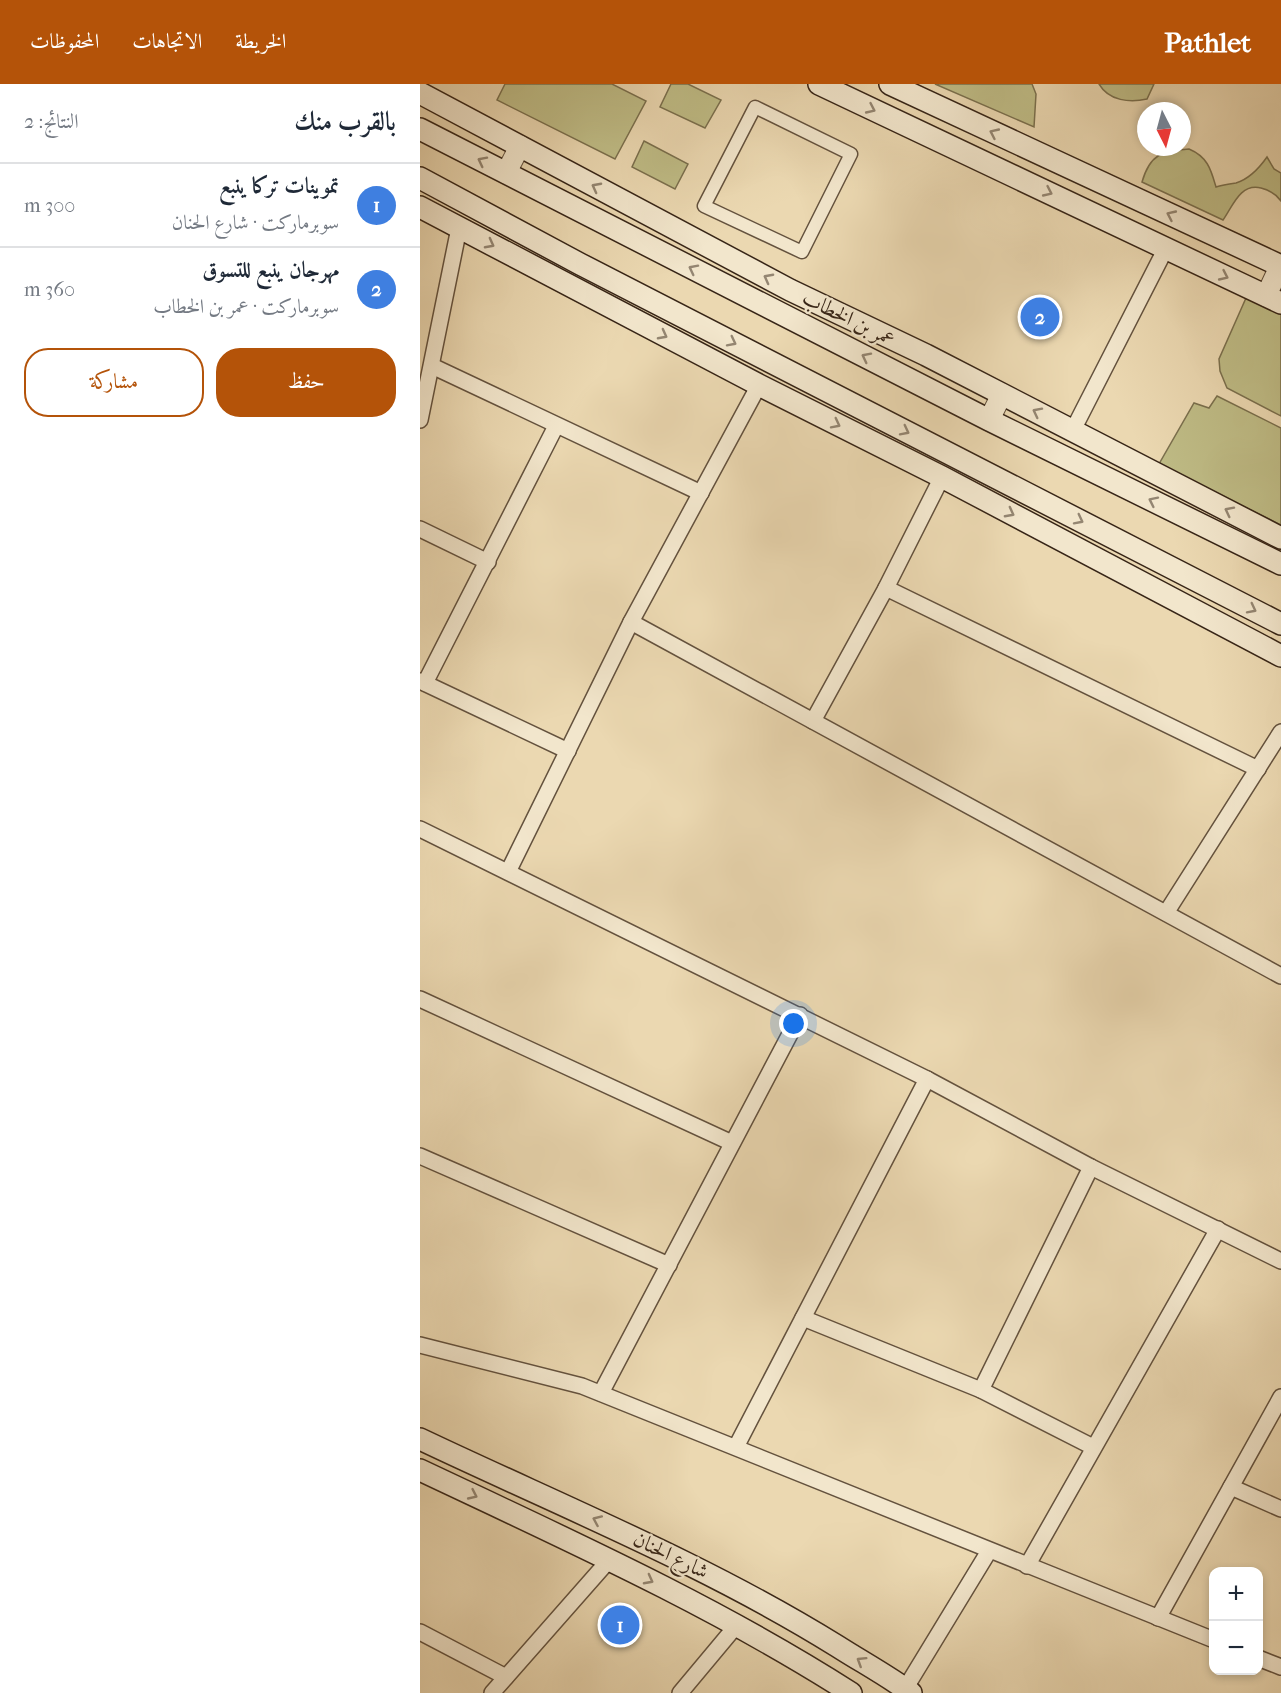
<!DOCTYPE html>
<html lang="ar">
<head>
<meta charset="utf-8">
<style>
	body { margin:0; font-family:"IM FELL French Canon",Amiri,serif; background:#f2f2f3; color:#1f2937; direction:rtl }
	.controls { position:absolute; right:18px; bottom:18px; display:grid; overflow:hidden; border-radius:12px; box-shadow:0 3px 9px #0003 }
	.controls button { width:54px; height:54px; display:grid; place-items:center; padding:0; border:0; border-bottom:2px solid #e0e1e3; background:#fff; color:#1f2937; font:30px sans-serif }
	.compass { position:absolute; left:717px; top:18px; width:54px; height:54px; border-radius:50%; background:#fff; box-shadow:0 3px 9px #0003; rotate:174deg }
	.you { position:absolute; left:374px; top:940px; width:21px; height:21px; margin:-15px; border:4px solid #fff; border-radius:50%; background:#1a73e8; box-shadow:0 0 0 9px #1a73e833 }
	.badge { display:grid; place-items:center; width:39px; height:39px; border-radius:50%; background:#b45309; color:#fff; font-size:20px; font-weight:700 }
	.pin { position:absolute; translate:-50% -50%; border:3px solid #fff; box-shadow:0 2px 6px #0006 }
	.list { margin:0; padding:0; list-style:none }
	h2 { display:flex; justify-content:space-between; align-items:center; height:78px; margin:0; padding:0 24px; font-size:26px }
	h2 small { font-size:20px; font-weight:400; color:#747a83 }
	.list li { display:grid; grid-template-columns:39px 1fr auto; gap:18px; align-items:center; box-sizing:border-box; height:84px; padding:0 24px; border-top:2px solid #e0e1e3 }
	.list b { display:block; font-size:22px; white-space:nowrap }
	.list p { margin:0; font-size:20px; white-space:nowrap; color:#747a83 }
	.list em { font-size:20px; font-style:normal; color:#747a83 }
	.actions { display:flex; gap:12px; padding:18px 24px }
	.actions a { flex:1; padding:14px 0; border:2px solid #b45309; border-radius:24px; text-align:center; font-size:21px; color:#b45309 }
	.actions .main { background:#b45309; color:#fff }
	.map { position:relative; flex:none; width:861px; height:1609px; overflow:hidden; direction:ltr }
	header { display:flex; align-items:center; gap:36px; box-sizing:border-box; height:84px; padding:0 30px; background:#b45309; color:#fff }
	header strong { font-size:28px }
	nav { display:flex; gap:33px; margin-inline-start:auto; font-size:21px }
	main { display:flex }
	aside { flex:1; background:#fff }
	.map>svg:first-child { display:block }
	.green { fill:#bfbc86; stroke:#7b704e; stroke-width:1.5 }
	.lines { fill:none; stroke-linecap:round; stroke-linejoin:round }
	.pedestrian-casing { stroke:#64523e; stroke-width:15 }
	.minor-casing { stroke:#64523e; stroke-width:18 }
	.tertiary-casing { stroke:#64523e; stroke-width:22 }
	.secondary-casing { stroke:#372517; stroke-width:24 }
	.pedestrian { stroke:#f2e6cc; stroke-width:12 }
	.minor { stroke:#f2e6cc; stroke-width:15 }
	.tertiary { stroke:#f2e6cc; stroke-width:20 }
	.secondary { stroke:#f2e6cc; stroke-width:21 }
	.oneway { stroke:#948672 }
	.labels { text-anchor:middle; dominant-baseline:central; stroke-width:4.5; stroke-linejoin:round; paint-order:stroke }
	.street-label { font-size:21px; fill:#372517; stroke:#f2e6cc }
</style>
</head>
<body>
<header>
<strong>Pathlet</strong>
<nav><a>الخريطة</a><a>الاتجاهات</a><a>المحفوظات</a></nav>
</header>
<main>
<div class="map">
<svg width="861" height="1609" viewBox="0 0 861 1609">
	<rect width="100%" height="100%" fill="#ebd8b1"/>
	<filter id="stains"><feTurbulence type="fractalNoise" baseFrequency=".00333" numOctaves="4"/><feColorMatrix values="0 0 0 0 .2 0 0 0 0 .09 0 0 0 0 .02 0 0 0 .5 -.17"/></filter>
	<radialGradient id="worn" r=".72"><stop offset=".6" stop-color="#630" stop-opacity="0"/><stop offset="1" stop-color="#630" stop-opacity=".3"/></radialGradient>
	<!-- green -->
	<g class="green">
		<path d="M85,0H192L226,17L195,75L77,16Z"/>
		<path d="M251,0H268L301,16L285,44L240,23Z"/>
		<path d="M515,0H612L616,10L614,43Z"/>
		<path d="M679,0H734L727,15C710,19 689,17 679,0Z"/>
		<path d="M224,57L268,80L255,105L212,83Z"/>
		<path d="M769,65C788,73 791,86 796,103C802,101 809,100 816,99C829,95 840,83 847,73L854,85L861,89V117C856,110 849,106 841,104C820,99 813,122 803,136L722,98C730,70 742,67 769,65Z"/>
		<path d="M826,214L861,230V332L807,304L800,287L799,275Z"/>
		<path d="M797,312L861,344V441L739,380L774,319L789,324Z"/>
	</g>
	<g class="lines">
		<defs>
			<path id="pedestrian" d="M335,23L431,70L382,168L284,122Z"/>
			<g id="minor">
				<path d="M12,282L281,409"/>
				<path d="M0,336L39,144"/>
				<path d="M653,346L746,164"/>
				<path d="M0,445L68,478"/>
				<path d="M466,504L838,685"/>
				<path d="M211,538L861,892"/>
				<path d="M0,597L148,667"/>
				<path d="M5,599L136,342"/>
				<path d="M393,637L466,504L522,393"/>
				<path d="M0,745L507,995L671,1083L861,1177"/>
				<path d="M88,788L211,538L339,301"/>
				<path d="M746,829L861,648"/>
				<path d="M0,915L312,1059"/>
				<path d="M0,1072L249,1181"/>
				<path d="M383,1234L561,1306L673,1363"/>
				<path d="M0,1261L162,1302L794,1556"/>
				<path d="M561,1306L671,1083"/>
				<path d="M181,1309L380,931"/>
				<path d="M316,1363L507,995"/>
				<path d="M811,1403L861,1425"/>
				<path d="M607,1482L798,1145"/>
				<path d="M738,1534L861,1313"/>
				<path d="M0,1548L86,1593"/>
				<path d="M838,1574L861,1583"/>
				<path d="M485,1605L569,1467"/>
				<path d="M72,1609L190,1475"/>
				<path d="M260,1609L316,1542"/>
			</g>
			<g id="tertiary">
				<path d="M86,89L100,62"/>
				<path d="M846,212L860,182"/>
				<path d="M569,336L582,310"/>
			</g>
			<g id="secondary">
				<path d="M399,0L861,219"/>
				<path d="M470,0L861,182"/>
				<path d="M0,9L370,206L506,271L861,454"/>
				<path d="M0,45L569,336L861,480"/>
				<path d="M0,94L160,180L861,540"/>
				<path d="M0,123L339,301L522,393L861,572"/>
				<path d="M0,1355C141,1422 285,1480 417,1562C442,1578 468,1592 491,1609"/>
				<path d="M0,1386C146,1455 295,1522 431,1609"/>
			</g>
		</defs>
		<!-- pedestrian casing -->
		<use href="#pedestrian" class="pedestrian-casing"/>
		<!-- minor casing -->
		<use href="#minor" class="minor-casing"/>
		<!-- tertiary casing -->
		<use href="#tertiary" class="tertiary-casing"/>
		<!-- secondary casing -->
		<use href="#secondary" class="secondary-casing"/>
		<!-- pedestrian -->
		<use href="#pedestrian" class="pedestrian"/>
		<!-- minor -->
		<use href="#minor" class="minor"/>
		<!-- tertiary -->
		<use href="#tertiary" class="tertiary"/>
		<!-- secondary -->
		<use href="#secondary" class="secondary"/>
	</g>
	<!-- one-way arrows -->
	<defs><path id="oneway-chevron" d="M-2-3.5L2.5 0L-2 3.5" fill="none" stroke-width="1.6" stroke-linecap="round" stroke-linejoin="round" transform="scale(1.5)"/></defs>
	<g class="oneway">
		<use href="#oneway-chevron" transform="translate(451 25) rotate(25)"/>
		<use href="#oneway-chevron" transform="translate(574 49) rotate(-155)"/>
		<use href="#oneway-chevron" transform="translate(62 77) rotate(-153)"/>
		<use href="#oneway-chevron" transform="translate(176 103) rotate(-152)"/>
		<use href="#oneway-chevron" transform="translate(628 108) rotate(25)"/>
		<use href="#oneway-chevron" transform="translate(751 131) rotate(-155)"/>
		<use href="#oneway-chevron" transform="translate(70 160) rotate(28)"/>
		<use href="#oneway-chevron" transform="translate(273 185) rotate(-153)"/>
		<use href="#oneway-chevron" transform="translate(804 192) rotate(25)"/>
		<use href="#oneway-chevron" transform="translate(348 194) rotate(-152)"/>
		<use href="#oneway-chevron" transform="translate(243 251) rotate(28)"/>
		<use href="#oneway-chevron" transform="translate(312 258) rotate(27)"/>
		<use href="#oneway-chevron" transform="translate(446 273) rotate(-153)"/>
		<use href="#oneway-chevron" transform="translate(617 328) rotate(-153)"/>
		<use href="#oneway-chevron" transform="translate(416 340) rotate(27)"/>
		<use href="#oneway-chevron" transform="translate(485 347) rotate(27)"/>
		<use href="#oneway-chevron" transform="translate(733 417) rotate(-154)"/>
		<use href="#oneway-chevron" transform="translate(809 427) rotate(-153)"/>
		<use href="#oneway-chevron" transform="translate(590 429) rotate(28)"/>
		<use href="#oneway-chevron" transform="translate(659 436) rotate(27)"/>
		<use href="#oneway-chevron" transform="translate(832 525) rotate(27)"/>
		<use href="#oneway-chevron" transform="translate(53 1411) rotate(25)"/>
		<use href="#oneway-chevron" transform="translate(177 1436) rotate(-156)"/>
		<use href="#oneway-chevron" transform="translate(229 1496) rotate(28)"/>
		<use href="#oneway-chevron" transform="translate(441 1577) rotate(-148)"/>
	</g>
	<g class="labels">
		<!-- street labels -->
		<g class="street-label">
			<text transform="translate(429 234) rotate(26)">عمر بن الخطاب</text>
			<text transform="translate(251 1471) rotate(26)">شارع الحنان</text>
		</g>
	</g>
	<rect width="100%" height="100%" filter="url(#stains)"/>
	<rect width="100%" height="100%" fill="url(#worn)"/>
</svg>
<div class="controls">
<button>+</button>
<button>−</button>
</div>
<svg class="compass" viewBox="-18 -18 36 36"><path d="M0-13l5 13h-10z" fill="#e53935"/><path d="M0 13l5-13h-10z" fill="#747a83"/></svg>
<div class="you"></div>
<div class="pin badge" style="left:200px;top:1541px;background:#3f7fe0">1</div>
<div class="pin badge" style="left:620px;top:233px;background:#3f7fe0">2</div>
</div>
<aside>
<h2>بالقرب منك<small>النتائج: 2</small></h2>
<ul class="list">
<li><span class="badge" style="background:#3f7fe0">1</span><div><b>تموينات تركا ينبع</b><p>سوبرماركت · شارع الحنان</p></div><em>300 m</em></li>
<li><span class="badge" style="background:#3f7fe0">2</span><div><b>مهرجان ينبع للتسوق</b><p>سوبرماركت · عمر بن الخطاب</p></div><em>360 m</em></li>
</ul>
<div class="actions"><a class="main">حفظ</a><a>مشاركة</a></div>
</aside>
</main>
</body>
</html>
